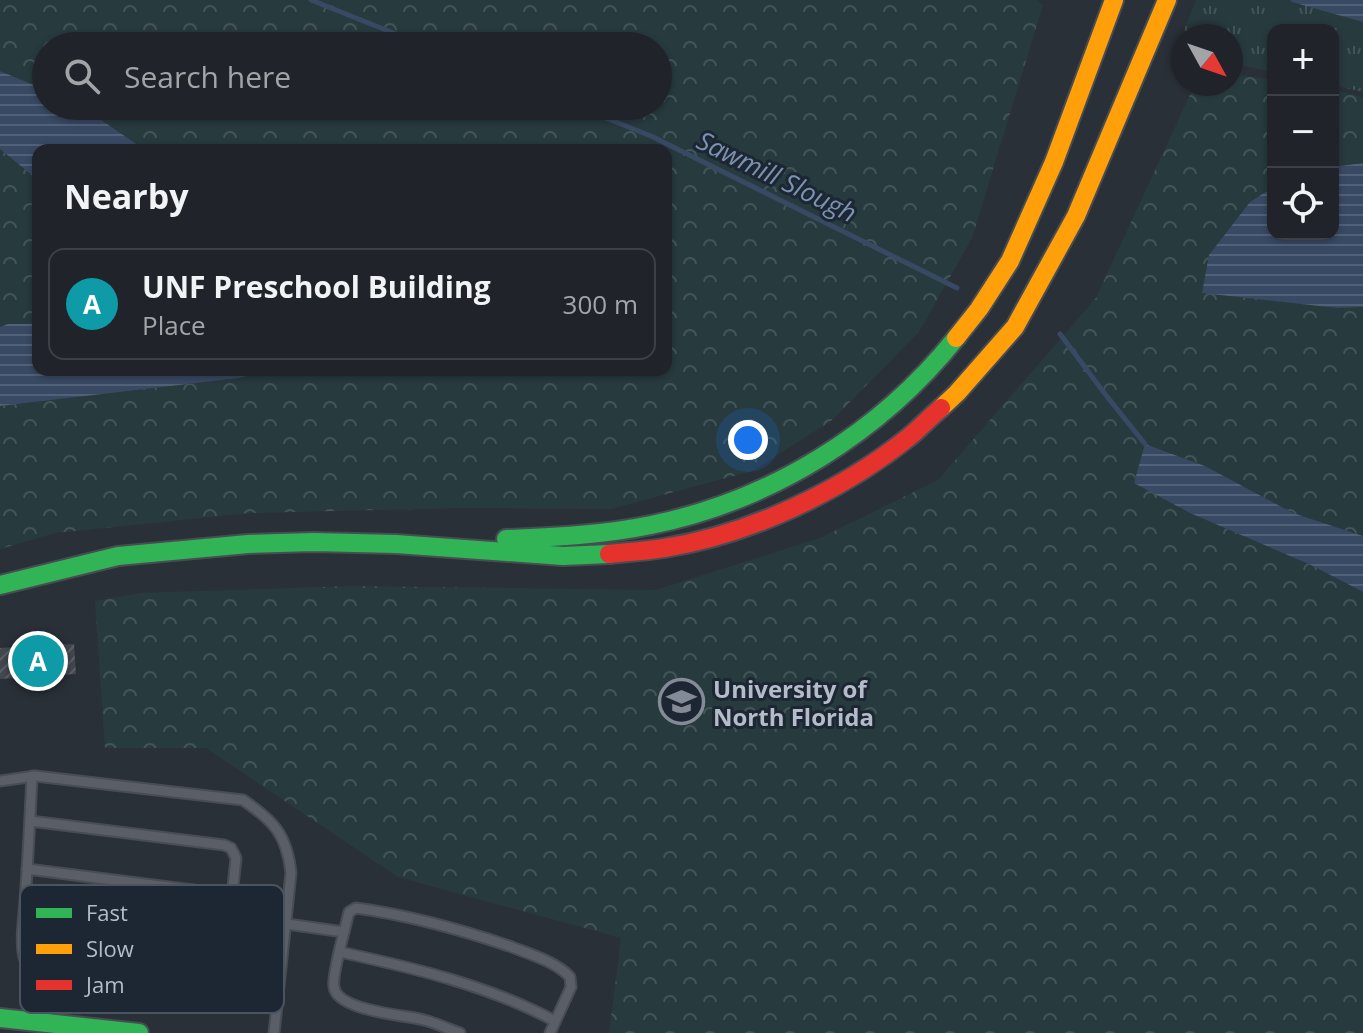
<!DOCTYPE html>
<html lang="en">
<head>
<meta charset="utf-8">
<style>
	body { margin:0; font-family:"Open Sans",sans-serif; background:#282c32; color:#f1f3f6 }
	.controls { position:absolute; right:24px; top:24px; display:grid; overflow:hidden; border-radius:16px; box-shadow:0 2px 6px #0004 }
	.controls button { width:72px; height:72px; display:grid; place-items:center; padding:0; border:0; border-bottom:2px solid #3d4147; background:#20242a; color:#f1f3f6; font:40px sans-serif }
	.compass { position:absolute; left:1171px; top:24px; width:72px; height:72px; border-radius:50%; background:#20242a; box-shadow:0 2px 6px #0004; rotate:130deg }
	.you { position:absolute; left:748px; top:440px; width:28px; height:28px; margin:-20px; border:6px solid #fff; border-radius:50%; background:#1a73e8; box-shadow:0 0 0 12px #1a73e833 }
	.badge { display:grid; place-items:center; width:52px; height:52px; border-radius:50%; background:#1a73e8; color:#fff; font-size:26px; font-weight:700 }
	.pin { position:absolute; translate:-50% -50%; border:4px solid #fff; box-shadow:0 2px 8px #0006 }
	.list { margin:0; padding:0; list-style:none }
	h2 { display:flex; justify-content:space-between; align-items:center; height:104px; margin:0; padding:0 32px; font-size:34px }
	h2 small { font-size:26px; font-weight:400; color:#a2a4a8 }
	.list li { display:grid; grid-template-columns:52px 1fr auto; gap:24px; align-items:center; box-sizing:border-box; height:112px; margin:0 16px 16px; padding:0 16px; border:2px solid #3d4147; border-radius:16px }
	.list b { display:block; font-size:30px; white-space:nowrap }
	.list p { margin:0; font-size:26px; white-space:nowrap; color:#a2a4a8 }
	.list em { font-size:26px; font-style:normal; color:#a2a4a8 }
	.icon { flex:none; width:44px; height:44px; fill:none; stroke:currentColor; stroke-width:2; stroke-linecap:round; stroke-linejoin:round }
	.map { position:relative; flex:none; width:1363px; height:1033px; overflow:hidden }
	.search { position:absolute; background:#20242a; box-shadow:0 2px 6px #0004; left:32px; top:32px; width:640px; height:88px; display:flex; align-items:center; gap:20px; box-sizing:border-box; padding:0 28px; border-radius:44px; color:#a2a4a8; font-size:30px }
	.panel { position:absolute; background:#20242a; box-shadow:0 2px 6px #0004; left:32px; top:144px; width:640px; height:232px; border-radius:16px }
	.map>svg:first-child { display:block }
	.grass { fill:url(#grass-tufts) }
	.forest { fill:url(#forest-crowns) }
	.water { fill:url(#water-rules) }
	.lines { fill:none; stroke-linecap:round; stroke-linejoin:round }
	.stream { stroke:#384963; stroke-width:5 }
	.building { fill:url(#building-hatch) }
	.lane-casing { stroke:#484c53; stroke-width:13 }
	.fast-casing { stroke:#484c53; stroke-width:22 }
	.slow-casing { stroke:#484c53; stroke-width:22 }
	.jam-casing { stroke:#484c53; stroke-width:22 }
	.lane { stroke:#5a5e66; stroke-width:9 }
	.fast { stroke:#30b455; stroke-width:18 }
	.slow { stroke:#ff9f0a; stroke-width:18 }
	.jam { stroke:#e5322d; stroke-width:18 }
	.labels { text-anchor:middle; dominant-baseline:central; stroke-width:6; stroke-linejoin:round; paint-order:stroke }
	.poi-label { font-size:24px; font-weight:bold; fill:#b4bcc9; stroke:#1d2633; text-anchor:start }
	.water-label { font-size:26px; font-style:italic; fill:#7c92b1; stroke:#1d2633 }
	.key { fill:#1d2633; stroke:#4a5360; stroke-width:2 }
	.key-label { font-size:22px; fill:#b4bcc9 }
</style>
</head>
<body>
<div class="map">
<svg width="1363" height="1033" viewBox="0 0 1363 1033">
	<defs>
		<pattern id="grass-tufts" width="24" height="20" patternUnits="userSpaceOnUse" patternTransform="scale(2)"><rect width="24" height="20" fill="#273a3e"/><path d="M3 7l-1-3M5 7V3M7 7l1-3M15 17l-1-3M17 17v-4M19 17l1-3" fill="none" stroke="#445559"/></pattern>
		<pattern id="forest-crowns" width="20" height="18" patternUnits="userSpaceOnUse" patternTransform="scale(2)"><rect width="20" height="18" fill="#273a3e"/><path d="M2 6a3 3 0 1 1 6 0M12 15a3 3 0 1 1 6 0" fill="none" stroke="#445559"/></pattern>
		<pattern id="water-rules" width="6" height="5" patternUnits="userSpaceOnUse" patternTransform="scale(2)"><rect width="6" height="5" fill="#384963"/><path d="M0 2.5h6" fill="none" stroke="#526178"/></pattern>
		<pattern id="building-hatch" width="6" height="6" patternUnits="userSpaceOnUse" patternTransform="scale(2)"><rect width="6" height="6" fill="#444950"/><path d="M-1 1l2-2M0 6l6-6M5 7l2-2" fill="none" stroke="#5d6168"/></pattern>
	</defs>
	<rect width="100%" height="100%" fill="#2a3038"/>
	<!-- grass -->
	<path class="grass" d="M1196,0H1290L1363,22V92L1333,85V30H1273V72L1231,63V36H1183V52L1176,50Z"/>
	<!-- forest -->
	<g class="forest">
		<path d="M0,0H1037L1043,5L972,238L919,332L831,421L752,471L611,509L460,508L250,513L55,533L0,549V406L239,378L269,370H666V150H145L81,106H658V46H46V90L0,71Z"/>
		<path d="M1231,74L1273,80V187L1250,202L1202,292L1337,308L1363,307V536L1293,513L1205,466L1146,444L1134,482L1190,513L1311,565L1363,592V1033H609L621,938L398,877L206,748H105L95,601L140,593L351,586L656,590L820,538L938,480L1096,298L1195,84H1231Z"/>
		<path d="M1333,90L1363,97V163L1333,167Z"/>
		<path d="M0,149L38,180V324H8L0,327Z"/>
	</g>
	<!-- water -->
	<g class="water">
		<path d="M1290,0H1363V22L1292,2Z"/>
		<path d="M0,71L46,90V106H81L145,150H38V180L0,149Z"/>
		<path d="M1363,163V307L1337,308L1202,293L1209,255L1250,202L1273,187V234H1333V167Z"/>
		<path d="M8,324H38V370H269L239,378L0,406V327Z"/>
		<path d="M1145,444L1205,466L1293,513L1363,536V592L1311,565L1190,513L1134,483Z"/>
	</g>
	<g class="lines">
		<!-- stream -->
		<g class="stream">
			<path d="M311,0L426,46"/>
			<path d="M576,106L651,136L957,288"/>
			<path d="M1060,334L1105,394L1145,444"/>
		</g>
	</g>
	<!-- building -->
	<path class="building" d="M74,644L76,674L0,679V648Z"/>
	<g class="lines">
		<defs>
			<g id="lane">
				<path d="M0,781L35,776L243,800C274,821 287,835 291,873L274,1033"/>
				<path d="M30,821L224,845L231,848L236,858L223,982L217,988L210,992L40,975C33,971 26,966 24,957C20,940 24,918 25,901C28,859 30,818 32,776"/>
				<path d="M27,869L232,895"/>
				<path d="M230,916L344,932C341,944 332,977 334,987C337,1011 405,1015 424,1020C436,1023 448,1029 460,1033"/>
				<path d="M24,919L227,943"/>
				<path d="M344,932L349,912L356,908C408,915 459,929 509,946C529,954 555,961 570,977L571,987L550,1033"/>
				<path d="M340,952C414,968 487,985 555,1021"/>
			</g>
			<g id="fast">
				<path d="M506,539C555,537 603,535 651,525C770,501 880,433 956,338"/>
				<path d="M0,585L118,556L248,544L314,542L396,544L563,556L609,554"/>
				<path d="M0,1018L139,1033"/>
			</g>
			<g id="slow">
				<path d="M956,338L979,309L1010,261L1054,162L1114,0"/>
				<path d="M941,408L957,393L1015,327L1076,216L1167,0"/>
			</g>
			<path id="jam" d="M609,554C628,552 646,551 664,548C749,535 843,490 909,437C920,428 930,417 941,408"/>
		</defs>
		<!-- lane casing -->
		<use href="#lane" class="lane-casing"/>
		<!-- fast casing -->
		<use href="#fast" class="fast-casing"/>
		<!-- slow casing -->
		<use href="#slow" class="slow-casing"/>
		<!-- jam casing -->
		<use href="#jam" class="jam-casing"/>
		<!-- lane -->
		<use href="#lane" class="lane"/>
		<!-- fast -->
		<use href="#fast" class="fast"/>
		<!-- slow -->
		<use href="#slow" class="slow"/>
		<!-- jam -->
		<use href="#jam" class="jam"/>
	</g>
	<!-- icons -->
	<defs>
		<symbol id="university-ring" viewBox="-11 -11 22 22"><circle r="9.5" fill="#1d2633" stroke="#848b96" stroke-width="1.5"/><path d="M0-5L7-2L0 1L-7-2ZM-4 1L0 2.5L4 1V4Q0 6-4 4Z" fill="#848b96"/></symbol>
	</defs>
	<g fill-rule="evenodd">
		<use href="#university-ring" x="656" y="676" width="51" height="51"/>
	</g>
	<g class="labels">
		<!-- poi labels -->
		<g class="poi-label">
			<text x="713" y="688">University of<tspan x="713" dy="28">North Florida</tspan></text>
		</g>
		<!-- water labels -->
		<g class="water-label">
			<text transform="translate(777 176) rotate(26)">Sawmill Slough</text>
		</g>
	</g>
	<!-- legend -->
	<rect x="20" y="885" width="264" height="128" rx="12" class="key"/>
	<rect x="36" y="908" width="36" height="10" fill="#30b455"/>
	<rect x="36" y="944" width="36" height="10" fill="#ff9f0a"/>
	<rect x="36" y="980" width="36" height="10" fill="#e5322d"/>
	<g class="key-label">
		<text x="86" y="921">Fast</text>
		<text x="86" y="957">Slow</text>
		<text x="86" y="993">Jam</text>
	</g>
</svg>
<div class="controls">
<button>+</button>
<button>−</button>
<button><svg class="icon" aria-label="locate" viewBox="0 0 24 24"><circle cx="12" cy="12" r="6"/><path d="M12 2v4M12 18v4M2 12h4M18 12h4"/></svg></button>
</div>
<svg class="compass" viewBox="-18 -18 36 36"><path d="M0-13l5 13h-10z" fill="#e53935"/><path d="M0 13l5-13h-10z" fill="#a2a4a8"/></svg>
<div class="you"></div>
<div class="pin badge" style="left:38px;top:661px;background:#0f9aa8">A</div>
<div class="search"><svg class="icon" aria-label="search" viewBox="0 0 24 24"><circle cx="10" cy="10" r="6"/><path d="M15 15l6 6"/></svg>Search here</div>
<section class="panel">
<h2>Nearby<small></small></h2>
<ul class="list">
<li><span class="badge" style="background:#0f9aa8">A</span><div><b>UNF Preschool Building</b><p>Place</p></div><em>300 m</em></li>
</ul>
</section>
</div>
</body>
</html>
